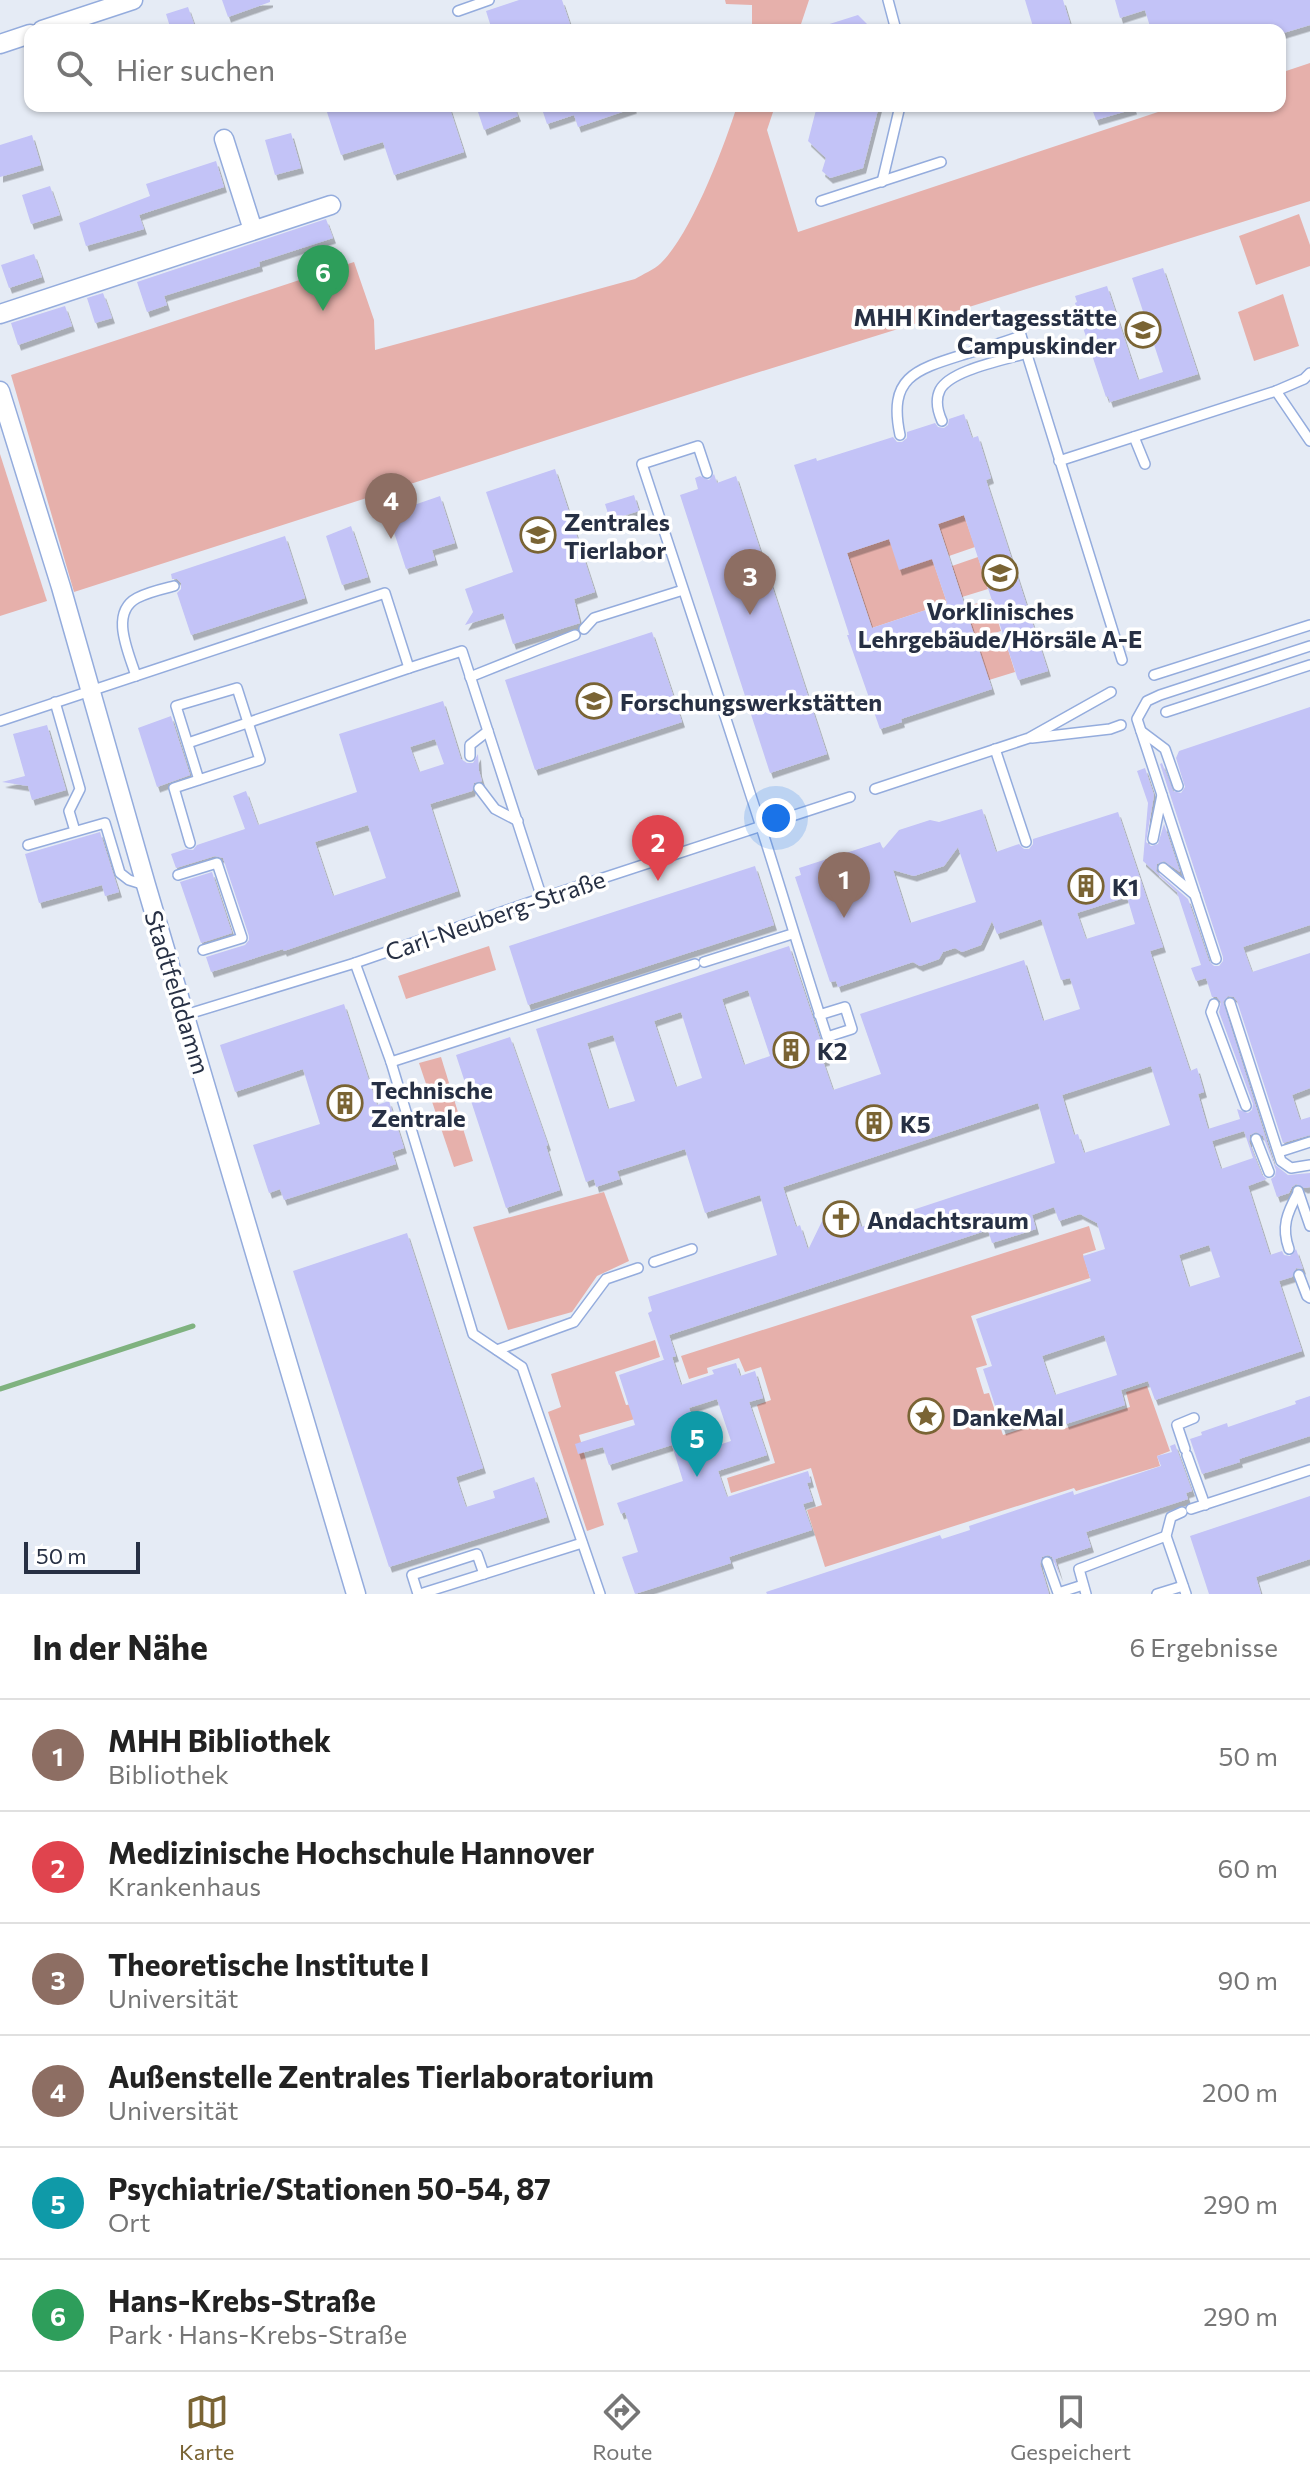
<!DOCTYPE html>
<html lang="de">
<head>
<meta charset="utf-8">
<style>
	body { margin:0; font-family:Commissioner,sans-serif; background:#f2f2f2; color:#222 }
	.scale { position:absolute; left:24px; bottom:20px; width:116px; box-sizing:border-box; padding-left:8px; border:4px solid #273044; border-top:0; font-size:22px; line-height:28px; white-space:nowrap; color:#273044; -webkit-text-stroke:6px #fff; paint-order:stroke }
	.you { position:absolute; left:776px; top:818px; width:28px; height:28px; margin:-20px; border:6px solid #fff; border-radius:50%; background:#1a73e8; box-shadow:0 0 0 12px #1a73e833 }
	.badge { display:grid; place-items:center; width:52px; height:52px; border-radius:50%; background:#7a6434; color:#fff; font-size:26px; font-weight:700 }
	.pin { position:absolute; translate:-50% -66px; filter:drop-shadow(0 2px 4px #0008) }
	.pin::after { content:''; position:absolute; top:42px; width:28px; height:24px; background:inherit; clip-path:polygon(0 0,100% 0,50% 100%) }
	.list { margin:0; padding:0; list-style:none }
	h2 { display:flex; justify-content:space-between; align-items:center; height:104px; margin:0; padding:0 32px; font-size:34px }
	h2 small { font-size:26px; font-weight:400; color:#767676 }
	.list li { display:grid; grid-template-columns:52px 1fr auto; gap:24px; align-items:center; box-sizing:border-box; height:112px; padding:0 32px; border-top:2px solid #e0e0e0 }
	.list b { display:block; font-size:30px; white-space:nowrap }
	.list p { margin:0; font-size:26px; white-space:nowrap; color:#767676 }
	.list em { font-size:26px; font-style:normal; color:#767676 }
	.icon { flex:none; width:44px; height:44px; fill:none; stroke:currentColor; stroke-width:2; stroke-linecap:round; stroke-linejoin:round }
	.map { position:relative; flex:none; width:1310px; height:1594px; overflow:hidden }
	.search { position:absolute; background:#fff; box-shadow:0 2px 6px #0004; left:24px; right:24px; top:24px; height:88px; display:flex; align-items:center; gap:20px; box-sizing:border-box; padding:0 28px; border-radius:16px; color:#767676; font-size:30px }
	.sheet { height:776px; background:#fff }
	nav { display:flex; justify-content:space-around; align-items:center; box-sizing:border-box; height:112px; border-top:2px solid #e0e0e0; background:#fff; font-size:22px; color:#767676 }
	nav a { display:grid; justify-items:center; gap:4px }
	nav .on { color:#7a6434 }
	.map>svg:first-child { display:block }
	.green { fill:#e6b0ab }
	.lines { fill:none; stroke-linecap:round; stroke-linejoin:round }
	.stream { stroke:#7fb27f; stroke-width:5 }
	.building { fill:#c3c3f7; fill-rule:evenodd; filter:url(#shadow) }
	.service-casing { stroke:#94acdd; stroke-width:12 }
	.minor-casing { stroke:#94acdd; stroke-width:21 }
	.service { stroke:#fff; stroke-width:9 }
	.minor { stroke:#fff; stroke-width:18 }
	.labels { text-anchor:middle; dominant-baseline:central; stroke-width:7; stroke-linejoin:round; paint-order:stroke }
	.poi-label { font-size:24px; font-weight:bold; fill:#273044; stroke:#fff; text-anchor:start }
	.street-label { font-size:24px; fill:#273044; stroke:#fff }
</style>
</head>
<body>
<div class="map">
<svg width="1310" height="1594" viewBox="0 0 1310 1594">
	<defs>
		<filter id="shadow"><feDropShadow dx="3" dy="5.5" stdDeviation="0" flood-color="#0004"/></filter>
	</defs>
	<rect width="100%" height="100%" fill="#e5ebf5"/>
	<!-- green -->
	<g class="green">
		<path d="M725,0H809L799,30H752V5L726,4Z"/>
		<path d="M1310,63V201L737,379L74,592L11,375L354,262L374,320L375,350L635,279C643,274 654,270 661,263C691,234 724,147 737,106H775L767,130L798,232L1176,106H1280V73Z"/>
		<path d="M1299,214L1310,245V266L1256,285L1239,236Z"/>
		<path d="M1283,294L1299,346L1254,361L1238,312Z"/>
		<path d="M0,454L47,601L0,616Z"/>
		<path d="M964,515L975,547L949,556L938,524Z"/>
		<path d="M922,528L947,603L872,628L847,553Z"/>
		<path d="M978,557L988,589L962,597L952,566Z"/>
		<path d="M991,599L1001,631L975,639L965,607Z"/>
		<path d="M1005,640L1015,672L989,680L978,649Z"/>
		<path d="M489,946L496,970L406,999L398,976Z"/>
		<path d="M441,1057L473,1161L454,1167L419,1063Z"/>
		<path d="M604,1192L629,1261L597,1276L572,1312L508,1330L473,1227Z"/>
		<path d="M1089,1226L1096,1250L1083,1254L1090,1278L971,1316L987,1365L976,1368L984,1394L989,1393L1003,1435L1061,1416L1066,1428L1130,1407L1126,1392L1147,1386L1170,1451L1157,1456L1160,1466L1076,1491L1074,1488L825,1567L807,1510L822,1505L811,1468L731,1493L727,1478L775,1463L757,1405L771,1400L761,1367L745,1372L739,1358L707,1368L708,1373L689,1379L681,1356Z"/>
		<path d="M655,1340L660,1357L615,1372L626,1405L646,1402L652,1414L579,1435L604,1525L587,1531L548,1412L561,1407L551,1374Z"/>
	</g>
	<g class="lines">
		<!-- stream -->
		<path class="stream" d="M0,1389L193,1326"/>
	</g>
	<!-- building -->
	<g class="building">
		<path d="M222,0H270V2L228,17Z"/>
		<path d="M519,0H562L572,30H492L486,11Z"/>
		<path d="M1025,0H1063L1072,30H1034Z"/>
		<path d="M1115,0H1310V25L1280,34V30H1151L1145,10L1120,18Z"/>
		<path d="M188,7L195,27L186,30H171L166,14Z"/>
		<path d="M858,15L873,30H820V27Z"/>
		<path d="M325,106H449L464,152L394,175L383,142L341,155Z"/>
		<path d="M476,106H514L518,116L484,130Z"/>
		<path d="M541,106H633L634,108L578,127L574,115L547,124Z"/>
		<path d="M817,106H879L863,168L830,178L822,171L826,158L808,141Z"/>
		<path d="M1091,106H1133L1134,109L1096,120Z"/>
		<path d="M291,133L301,168L275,175L265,140Z"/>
		<path d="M32,135L41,165L0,177V145Z"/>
		<path d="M216,161L224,187L139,215L144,229L86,246L79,223L150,196L146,184Z"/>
		<path d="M50,186L60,215L31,224L22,195Z"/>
		<path d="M326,219L333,238L259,262L260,266L164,296L167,305L147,312L137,282Z"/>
		<path d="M34,254L42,277L9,288L1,265Z"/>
		<path d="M1163,268L1198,374L1110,402L1108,396L1106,397L1089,346L1075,303L1077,302L1075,296L1107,286L1138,380L1163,372L1132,278Z"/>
		<path d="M103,293L112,318L95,323L87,298Z"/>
		<path d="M65,306L72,326L18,345L11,323Z"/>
		<path d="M964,414L972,438L978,436L991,478L986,480L1048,671L1018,680L964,515L938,524L992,689L901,719L902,722L880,729L847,635H849L848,631L794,465L816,458L817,461L893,437L897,442H902L907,438V432L935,423L938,427L944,428L948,425L949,419ZM889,539L899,570L932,559L947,603L872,628L847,553Z"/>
		<path d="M555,469L595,592L574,599L580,623L513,644L503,613L465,625L473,612L465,589L513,572L486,492Z"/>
		<path d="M714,474L717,483L736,476L827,754L770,773L680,495L698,489L695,478L700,476L709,480Z"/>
		<path d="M634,495L639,511L610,520L605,504Z"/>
		<path d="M440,496L455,543L432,550L435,560L406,569L388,514Z"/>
		<path d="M351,526L368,577L342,585L326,536Z"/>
		<path d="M285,536L305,598L191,635L177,593L181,589V583L177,579H172L171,574Z"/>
		<path d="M652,632L682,722L535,770L505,680Z"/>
		<path d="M443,701L461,759L467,763H473L478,754L479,771L482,781L474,783L472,791L430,804L458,891L284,951L283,949L211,972L206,957L245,945L249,940V936L223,858L215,856L176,868L171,854L186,849L193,850L197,845L245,829L233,796L246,791L258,825L357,792L339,734ZM435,739L444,764L419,772L410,747ZM368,825L386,878L333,896L315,842Z"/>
		<path d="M1310,707V925L1243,947L1252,972L1310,953V1088L1292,1095L1300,1120L1310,1117V1135L1283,1143L1237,1001L1234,997L1228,996L1223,1002L1274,1164L1288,1175L1310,1173V1187L1305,1188L1296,1184L1292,1187L1289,1193L1277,1197L1271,1179L1275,1176L1276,1170L1263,1136L1256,1132L1250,1135L1249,1142L1262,1175L1267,1179L1248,1186L1270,1255L1282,1251L1284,1255L1290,1256L1296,1249L1303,1269L1296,1268L1292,1277L1279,1281L1302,1351L1155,1400L1148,1381L1121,1390L1125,1405L1066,1424L1061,1411L1003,1430L983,1369L992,1366L976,1319L1091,1281L1083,1256L1105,1249L1097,1223L1080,1214L1059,1221L1054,1207L1032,1215L1036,1229L992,1243L988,1230L669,1335L676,1356L664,1360L648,1313L652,1311L648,1297L777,1255L760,1195L705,1213L685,1149L617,1171L620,1179L596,1187L594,1179L586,1182L536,1029L789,946L827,1060L823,1061L833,1090L881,1074L860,1014L1024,960L1043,1021L1080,1009L1070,978L1061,980L1041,919L997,934L992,921L981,945L962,952L955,948L943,952L939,959L920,966L913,962L838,987L836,981L830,982L795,877L801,875L799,868L880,842L883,849L899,830L930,820L939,822L982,809L996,852L1019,844L1024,849H1029L1033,844V839L1118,812L1163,947L1150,951L1190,1071L1197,1068L1204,1092L1198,1094L1208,1129L1240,1119L1237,1109L1248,1113L1252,1110L1253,1104L1219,1012L1221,1002L1217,997H1212L1206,978L1196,981L1191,968L1201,965L1177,892L1143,861L1148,803L1137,771L1145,768L1154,795L1146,842L1151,846L1158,844L1164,824L1180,872L1164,861L1157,864L1156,871L1188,899L1209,961L1214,966H1219L1223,961V957L1160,764L1162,763L1173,791L1181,793L1185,787L1176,758L1179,751ZM958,847L976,902L910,923L893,870L914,876L944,866ZM1127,897L1135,924L1086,939L1077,913ZM748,990L770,1056L744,1065L722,999ZM681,1012L702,1078L676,1087L654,1021ZM613,1035L635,1101L608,1109L587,1043ZM1151,1066L1170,1125L1084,1153L1078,1134L1074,1135L1062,1095ZM1038,1103L1055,1163L861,1227L857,1213L845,1207L826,1213L808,1250L800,1225L796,1227L783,1187ZM1244,1131L1253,1158L1221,1169L1212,1141ZM1209,1245L1220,1277L1189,1287L1179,1255ZM1104,1335L1117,1375L1055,1395L1042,1356Z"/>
		<path d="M171,716L190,775L157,787L138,728Z"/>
		<path d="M47,725L66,790L32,800L28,786L2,782L25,776L13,734Z"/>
		<path d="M100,832L119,892L105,896L102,885L39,903L25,854Z"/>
		<path d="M755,866L774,925L528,1005L509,946Z"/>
		<path d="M212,872L232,933L201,943L180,882Z"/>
		<path d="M344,1004L377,1105L389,1101L404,1148L392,1152L396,1164L284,1200L280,1189L269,1193L253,1145L320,1124L303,1069L235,1092L220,1045Z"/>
		<path d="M510,1037L548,1145L546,1146L560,1190L506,1208L456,1055Z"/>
		<path d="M407,1233L483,1468L456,1477L466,1507L495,1498L493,1491L534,1477L547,1517L389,1567L293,1271Z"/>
		<path d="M672,1357L681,1385L714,1374L712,1370L736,1363L740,1376L755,1371L763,1398L749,1402L767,1455L718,1471L727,1497L808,1471L811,1482L807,1483L813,1501L803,1504L812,1530L729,1557L731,1563L635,1594L622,1557L638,1552L625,1512L621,1514L617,1503L683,1481L672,1445L609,1465L603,1447L578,1454L575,1444L635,1425L619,1375ZM717,1399L731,1441L703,1450L689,1408Z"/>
		<path d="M1310,1396V1436L1239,1459L1240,1462L1202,1474L1190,1439L1202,1435L1201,1432L1227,1423L1228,1427L1296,1404L1295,1401Z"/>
		<path d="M1175,1444L1192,1491L1186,1493L1188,1499L1086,1532L1091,1547L1055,1559L1060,1576L1052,1557L1048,1555L1042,1557L1040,1564L1049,1594H767L766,1592L940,1535L942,1539L970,1530L969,1526L1073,1491L1074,1495L1161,1466L1157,1456L1172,1452L1170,1446Z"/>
		<path d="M1310,1496V1559L1256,1577L1261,1594H1209L1190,1536Z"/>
	</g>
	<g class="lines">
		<defs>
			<g id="service">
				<path d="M888,0L896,30"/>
				<path d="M458,11L489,0"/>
				<path d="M882,182L900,106"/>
				<path d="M821,201L941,162"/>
				<path d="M1019,329L1122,660"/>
				<path d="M1276,391L1310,441"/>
				<path d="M942,421C938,412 935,400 940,390C950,370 1005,360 1027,353"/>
				<path d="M900,435C888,378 914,370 962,355C982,349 1001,343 1021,336"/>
				<path d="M1134,437L1145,464"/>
				<path d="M1059,461L1276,391L1304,379L1310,373"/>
				<path d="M707,473L698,446L642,464C679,576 716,687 752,799C778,878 801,958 827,1037L852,1029L845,1007L819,1015"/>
				<path d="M584,629L594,618L683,590"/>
				<path d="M1154,675L1310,625"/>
				<path d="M136,676C129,653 109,613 137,598C148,592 162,589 174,586"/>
				<path d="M470,677L575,635"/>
				<path d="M55,702L80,789L69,811L75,831"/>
				<path d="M1166,712L1310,665"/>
				<path d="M0,721L385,593L409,668L462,651L542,898"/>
				<path d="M1141,731L1165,749L1178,786"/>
				<path d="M1032,738L1110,729L1121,725"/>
				<path d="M188,743L409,668"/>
				<path d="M995,749L1026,842"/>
				<path d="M470,756V745L488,731"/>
				<path d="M479,788L495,809L518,821"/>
				<path d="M875,789L1029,738L1111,692"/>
				<path d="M1153,839L1162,795"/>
				<path d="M190,843L174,788L260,760L237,688L176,706L199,780"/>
				<path d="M28,845L105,823L120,873L129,880L145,885"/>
				<path d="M1163,868L1195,895"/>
				<path d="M178,875L217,863L242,938L203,950"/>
				<path d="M1216,959L1137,719L1147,701L1160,695L1310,646"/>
				<path d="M704,962L792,934"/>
				<path d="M355,963L391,1062L473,1334L522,1367L600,1594"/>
				<path d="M1230,1003L1281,1161L1291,1168L1310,1165"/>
				<path d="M1214,1004L1211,1012L1246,1106"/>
				<path d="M185,1015L355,963L542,898L850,797"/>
				<path d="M391,1062L695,964"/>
				<path d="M1256,1139L1269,1172"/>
				<path d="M1279,1152L1310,1142"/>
				<path d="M1298,1191L1310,1226"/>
				<path d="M1289,1249C1281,1227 1287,1213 1298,1193"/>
				<path d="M654,1262L692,1249"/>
				<path d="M1299,1275L1307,1296L1310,1298"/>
				<path d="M497,1350L574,1322L606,1279L638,1268"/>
				<path d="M1185,1449L1177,1425L1194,1418"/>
				<path d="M1187,1455L1205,1505"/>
				<path d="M1191,1509L1310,1470"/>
				<path d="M1182,1512L1171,1517L1166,1536L1186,1594"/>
				<path d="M1047,1562L1058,1593L1083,1585"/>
				<path d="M418,1594L412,1575L477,1554L484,1574"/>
				<path d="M420,1594L582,1543"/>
				<path d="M1086,1594L1079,1569L1166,1536"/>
				<path d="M1157,1594L1183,1586"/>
			</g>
			<g id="minor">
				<path d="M42,30L133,0"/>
				<path d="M0,44L30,34"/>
				<path d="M224,139L253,230"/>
				<path d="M0,314L331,205"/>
				<path d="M0,391L61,587L146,885L356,1594"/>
			</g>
		</defs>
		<!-- service casing -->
		<use href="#service" class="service-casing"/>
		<!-- minor casing -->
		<use href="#minor" class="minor-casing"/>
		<!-- service -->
		<use href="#service" class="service"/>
		<!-- minor -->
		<use href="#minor" class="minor"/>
	</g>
	<!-- icons -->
	<defs>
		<symbol id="school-ring" viewBox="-11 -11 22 22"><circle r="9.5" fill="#fff" stroke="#7a6434" stroke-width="1.5"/><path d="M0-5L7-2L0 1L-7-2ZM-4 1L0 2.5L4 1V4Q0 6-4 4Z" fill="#7a6434"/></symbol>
		<symbol id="university-ring" viewBox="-11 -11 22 22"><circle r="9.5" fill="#fff" stroke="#7a6434" stroke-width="1.5"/><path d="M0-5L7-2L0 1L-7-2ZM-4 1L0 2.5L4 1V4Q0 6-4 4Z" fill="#7a6434"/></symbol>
		<symbol id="building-ring" viewBox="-11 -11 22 22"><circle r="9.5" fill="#fff" stroke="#7a6434" stroke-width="1.5"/><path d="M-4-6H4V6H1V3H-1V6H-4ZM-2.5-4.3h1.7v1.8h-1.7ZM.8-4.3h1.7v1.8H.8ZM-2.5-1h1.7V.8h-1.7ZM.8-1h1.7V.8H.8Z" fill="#7a6434"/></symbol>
		<symbol id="church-ring" viewBox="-11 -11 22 22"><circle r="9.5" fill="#fff" stroke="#7a6434" stroke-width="1.5"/><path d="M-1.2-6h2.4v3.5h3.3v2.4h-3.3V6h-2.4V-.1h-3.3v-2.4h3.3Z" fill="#7a6434"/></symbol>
		<symbol id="sight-ring" viewBox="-11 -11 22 22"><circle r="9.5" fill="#fff" stroke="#7a6434" stroke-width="1.5"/><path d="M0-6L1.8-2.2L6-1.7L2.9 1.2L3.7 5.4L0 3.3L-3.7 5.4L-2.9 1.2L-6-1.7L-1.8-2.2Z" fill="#7a6434"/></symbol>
	</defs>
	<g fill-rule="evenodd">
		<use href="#school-ring" x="1123" y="310" width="40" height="40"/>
		<use href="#university-ring" x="518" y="515" width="40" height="40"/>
		<use href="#university-ring" x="980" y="553" width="40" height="40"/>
		<use href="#university-ring" x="574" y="681" width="40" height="40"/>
		<use href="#building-ring" x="1066" y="866" width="40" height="40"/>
		<use href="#building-ring" x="771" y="1030" width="40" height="40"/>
		<use href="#building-ring" x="325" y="1083" width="40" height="40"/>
		<use href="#building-ring" x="854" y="1103" width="40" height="40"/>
		<use href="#church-ring" x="821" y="1199" width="40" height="40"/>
		<use href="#sight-ring" x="906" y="1396" width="40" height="40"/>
	</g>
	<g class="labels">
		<!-- poi labels -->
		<g class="poi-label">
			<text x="1117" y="316" text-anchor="end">MHH Kindertagesstätte<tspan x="1117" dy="28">Campuskinder</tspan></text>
			<text x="564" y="521">Zentrales<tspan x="564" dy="28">Tierlabor</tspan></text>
			<text x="1000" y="610" text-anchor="middle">Vorklinisches<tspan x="1000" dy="28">Lehrgebäude/Hörsäle A-E</tspan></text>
			<text x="620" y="701">Forschungswerkstätten</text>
			<text x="1112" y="886">K1</text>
			<text x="817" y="1050">K2</text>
			<text x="371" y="1089">Technische<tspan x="371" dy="28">Zentrale</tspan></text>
			<text x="900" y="1123">K5</text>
			<text x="867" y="1219">Andachtsraum</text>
			<text x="952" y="1416">DankeMal</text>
		</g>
		<!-- street labels -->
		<g class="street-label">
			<text transform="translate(495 915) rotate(-19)">Carl-Neuberg-Straße</text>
			<text transform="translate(178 992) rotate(73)">Stadtfelddamm</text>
		</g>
	</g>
</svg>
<div class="scale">50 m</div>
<div class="you"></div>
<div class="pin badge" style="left:844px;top:918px;background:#8d6e63">1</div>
<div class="pin badge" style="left:658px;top:881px;background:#e0444e">2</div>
<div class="pin badge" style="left:750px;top:615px;background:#8d6e63">3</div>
<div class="pin badge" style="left:391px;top:539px;background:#8d6e63">4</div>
<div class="pin badge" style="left:697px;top:1477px;background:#0f9aa8">5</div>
<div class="pin badge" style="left:323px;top:311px;background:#2e9e5b">6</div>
<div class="search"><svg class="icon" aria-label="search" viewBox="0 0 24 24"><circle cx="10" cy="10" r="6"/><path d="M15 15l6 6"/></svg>Hier suchen</div>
</div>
<section class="sheet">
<h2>In der Nähe<small>6 Ergebnisse</small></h2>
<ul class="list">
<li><span class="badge" style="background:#8d6e63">1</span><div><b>MHH Bibliothek</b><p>Bibliothek</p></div><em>50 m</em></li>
<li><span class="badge" style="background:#e0444e">2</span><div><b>Medizinische Hochschule Hannover</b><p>Krankenhaus</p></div><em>60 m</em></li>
<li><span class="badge" style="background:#8d6e63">3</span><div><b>Theoretische Institute I</b><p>Universität</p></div><em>90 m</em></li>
<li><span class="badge" style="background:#8d6e63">4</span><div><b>Außenstelle Zentrales Tierlaboratorium</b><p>Universität</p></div><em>200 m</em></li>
<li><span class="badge" style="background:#0f9aa8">5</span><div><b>Psychiatrie/Stationen 50-54, 87</b><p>Ort</p></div><em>290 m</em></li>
<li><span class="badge" style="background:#2e9e5b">6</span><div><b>Hans-Krebs-Straße</b><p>Park · Hans-Krebs-Straße</p></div><em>290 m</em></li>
</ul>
</section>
<nav>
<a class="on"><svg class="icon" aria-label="map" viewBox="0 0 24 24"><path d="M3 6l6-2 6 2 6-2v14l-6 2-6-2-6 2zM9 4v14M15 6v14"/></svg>Karte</a>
<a><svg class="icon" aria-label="directions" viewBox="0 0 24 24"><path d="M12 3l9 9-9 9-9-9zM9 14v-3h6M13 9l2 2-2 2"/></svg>Route</a>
<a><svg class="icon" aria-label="saved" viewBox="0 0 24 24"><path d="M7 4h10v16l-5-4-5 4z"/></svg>Gespeichert</a>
</nav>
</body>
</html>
